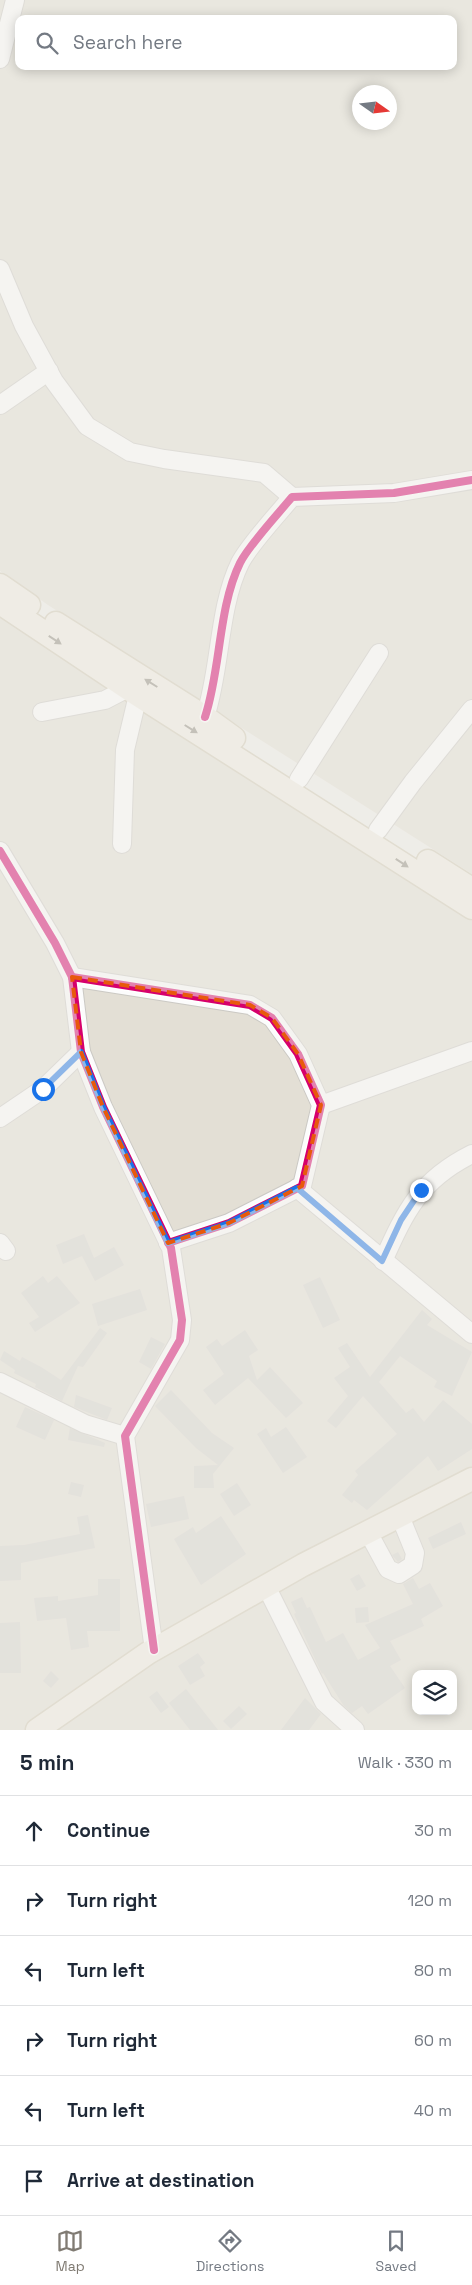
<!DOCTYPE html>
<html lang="en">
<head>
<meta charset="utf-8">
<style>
	body { margin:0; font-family:"Space Grotesk",sans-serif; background:#f6f6f7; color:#1f2937 }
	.controls { position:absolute; right:15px; bottom:15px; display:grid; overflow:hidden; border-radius:10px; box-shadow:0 2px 12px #0003 }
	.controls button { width:45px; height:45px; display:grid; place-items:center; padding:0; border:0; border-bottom:1px solid #e0e1e3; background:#fff; color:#1f2937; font:25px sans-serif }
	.compass { position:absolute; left:352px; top:85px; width:45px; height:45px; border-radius:50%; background:#fff; box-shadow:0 2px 12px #0003; rotate:104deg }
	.stop { position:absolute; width:15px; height:15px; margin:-11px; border:4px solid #1a73e8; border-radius:50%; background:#fff }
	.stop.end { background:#1a73e8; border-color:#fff; box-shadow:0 1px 5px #0008 }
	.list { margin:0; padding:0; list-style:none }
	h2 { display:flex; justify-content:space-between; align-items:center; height:65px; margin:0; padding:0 20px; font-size:21px }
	h2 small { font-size:16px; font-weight:400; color:#747a83 }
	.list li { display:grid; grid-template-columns:32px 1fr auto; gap:15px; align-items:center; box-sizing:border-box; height:70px; padding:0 20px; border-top:1px solid #e0e1e3 }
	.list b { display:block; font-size:19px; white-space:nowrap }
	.list em { font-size:16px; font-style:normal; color:#747a83 }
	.icon { flex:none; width:28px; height:28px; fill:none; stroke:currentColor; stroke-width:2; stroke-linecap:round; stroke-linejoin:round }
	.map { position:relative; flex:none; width:472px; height:1730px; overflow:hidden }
	.search { position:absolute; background:#fff; box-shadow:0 2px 12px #0003; left:15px; right:15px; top:15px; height:55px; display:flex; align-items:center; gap:12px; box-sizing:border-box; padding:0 18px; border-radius:10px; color:#747a83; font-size:19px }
	.sheet { height:485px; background:#fff }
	nav { display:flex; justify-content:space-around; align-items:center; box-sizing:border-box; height:70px; border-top:1px solid #e0e1e3; background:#fff; font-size:14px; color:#747a83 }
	nav a { display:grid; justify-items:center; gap:2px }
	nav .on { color:#807b73 }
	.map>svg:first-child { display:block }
	.residential { fill:#e3dfd5; fill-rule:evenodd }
	.building { fill:#d6d4cf }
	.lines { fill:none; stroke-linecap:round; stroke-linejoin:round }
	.minor-casing { stroke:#cbc9c4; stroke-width:20 }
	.major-casing { stroke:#d0c9b5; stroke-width:25 }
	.minor { stroke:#fcfcfc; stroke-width:18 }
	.major { stroke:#f0ece2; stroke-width:22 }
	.cycleway-casing { stroke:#fff; stroke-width:11 }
	.cycleway { stroke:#d6006c; stroke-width:8 }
	.oneway { fill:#918c82 }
	.route { stroke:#1a73e8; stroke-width:6 }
	.marked { fill:none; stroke:#e8590c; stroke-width:4; stroke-dasharray:10 6; stroke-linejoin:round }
</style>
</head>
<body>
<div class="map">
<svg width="472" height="1730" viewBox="0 0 472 1730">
	<rect width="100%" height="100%" fill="#eeede8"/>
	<!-- residential -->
	<g class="residential">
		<path d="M0,0H472V874L48,605L0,571ZM19,19H453V66H19ZM360,92H390V122H360Z"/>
		<path d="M0,615L414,881L472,921V1730H0ZM416,1674H453V1711H416Z"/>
	</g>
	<!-- building -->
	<g class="building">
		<path d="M84,1234L94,1258L114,1247L124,1265L95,1281L82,1256L63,1264L56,1245Z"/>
		<path d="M43,1276L48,1283L57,1276L80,1303L35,1332L29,1323L39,1317L21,1293Z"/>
		<path d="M320,1277L340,1320L323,1328L303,1285Z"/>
		<path d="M140,1289L147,1310L98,1326L92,1304Z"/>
		<path d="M422,1310L432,1319L427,1325L472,1352L452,1396L434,1387L437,1381L400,1356L379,1382L406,1413L413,1408L424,1422L443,1400L472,1424V1449L438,1471L428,1456L367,1510L354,1500L352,1503L342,1495L358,1475L355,1471L397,1434L363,1396L336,1428L327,1421L348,1396L334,1378L350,1367L338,1348L347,1343L370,1377Z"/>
		<path d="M100,1328L107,1333L83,1367L78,1366L62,1401L35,1387L36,1384L14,1373L15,1370L0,1360L4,1351L20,1361L22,1357L41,1367L61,1380Z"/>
		<path d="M245,1330L258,1350L249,1356L257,1380L270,1367L303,1403L286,1418L248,1378L215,1405L203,1390L224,1374L206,1347L217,1339L222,1346Z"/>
		<path d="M151,1337L165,1344L151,1369L139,1362Z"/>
		<path d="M171,1390L212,1433L234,1448L213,1474L214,1488H194V1466L218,1465L196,1448L155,1406Z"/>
		<path d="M76,1395L112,1408L107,1420L74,1407Z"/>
		<path d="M25,1407L54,1420L45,1440L16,1427Z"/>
		<path d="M286,1427L307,1457L283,1473L257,1434L266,1428L271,1437Z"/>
		<path d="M70,1428L105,1443L104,1447L68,1440Z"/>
		<path d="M71,1482L84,1485L81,1497L68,1494Z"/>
		<path d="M237,1483L251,1505L234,1516L220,1494Z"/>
		<path d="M184,1496L189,1519L151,1527L146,1504Z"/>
		<path d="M88,1515L95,1548L21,1563V1580L0,1581V1546L24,1545L80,1534L77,1517Z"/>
		<path d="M221,1516L246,1554L201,1585L174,1539L193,1527L196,1533Z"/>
		<path d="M461,1522L466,1534L433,1549L428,1538Z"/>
		<path d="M398,1552L402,1559L398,1562L392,1555Z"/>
		<path d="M359,1574L366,1586L357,1591L350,1579Z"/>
		<path d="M413,1578L419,1589L430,1583L443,1606L421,1619L424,1626L390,1641L401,1660L390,1666L405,1688L368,1714L362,1706L352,1713L344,1706L323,1673L322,1674L294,1614L296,1613L291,1602L302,1597L307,1608L310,1607L326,1642L343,1633L358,1660L380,1648L365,1625L413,1604L403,1584Z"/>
		<path d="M98,1579H120V1631H87L89,1647L71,1650L66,1618L37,1621L34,1598L58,1596V1601L98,1595Z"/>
		<path d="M368,1607L369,1622L356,1623L355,1608Z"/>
		<path d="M20,1622L21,1673H0V1623Z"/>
		<path d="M198,1653L205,1663L200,1667L205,1676L190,1685L178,1666Z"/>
		<path d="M51,1671L59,1679L51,1688L43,1681Z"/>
		<path d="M186,1689L218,1730H190L169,1703Z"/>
		<path d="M157,1691L169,1707L161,1713L149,1697Z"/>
		<path d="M305,1698L321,1714L309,1730H281Z"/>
		<path d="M239,1706L247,1714L231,1729L223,1721Z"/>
	</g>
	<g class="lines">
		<defs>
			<g id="minor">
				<path d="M0,59L15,0"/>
				<path d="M0,269L24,326L54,381L87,426L130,452L164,459L264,473L292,497"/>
				<path d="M0,405L49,371"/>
				<path d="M42,712L105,700L128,688"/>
				<path d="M205,717C221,669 218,608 240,563C249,545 278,514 292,497L394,493L472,480"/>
				<path d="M299,779L379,653"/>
				<path d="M378,830L413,782L472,709"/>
				<path d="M122,844L125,750L138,695"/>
				<path d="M0,851L55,943L72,977L81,1052L103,1107L171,1248L182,1320L180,1340L125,1436L154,1650"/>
				<path d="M72,977L250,1005L272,1018L298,1054L321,1105L302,1186L229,1223L168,1243"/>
				<path d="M321,1105L472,1051"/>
				<path d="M0,1118L43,1089L81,1052"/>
				<path d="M297,1188L472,1334"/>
				<path d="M0,1243L6,1251"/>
				<path d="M383,1261C406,1210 420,1180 472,1154"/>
				<path d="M0,1382L85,1424L125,1436"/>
				<path d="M368,1532L388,1569L399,1574L413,1565L415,1553L400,1516"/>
				<path d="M266,1586L324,1702L355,1730"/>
			</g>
			<g id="major">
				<path d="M0,585L29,605"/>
				<path d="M0,603L138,695L472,908"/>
				<path d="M56,623L205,717L234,738"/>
				<path d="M428,861L472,889"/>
				<path d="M37,1730L148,1653L303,1565L472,1479"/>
			</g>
		</defs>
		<!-- minor casing -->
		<use href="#minor" class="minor-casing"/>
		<!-- major casing -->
		<use href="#major" class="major-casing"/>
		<!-- minor -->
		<use href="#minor" class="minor"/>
		<!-- major -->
		<use href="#major" class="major"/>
		<defs>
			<g id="cycleway">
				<path d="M205,717C221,669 218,608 240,563C249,545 278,514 292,497L394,493L472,480"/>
				<path d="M0,851L55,943L72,977L81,1052L103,1107L171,1248L182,1320L180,1340L125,1436L154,1650"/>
				<path d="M72,977L250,1005L272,1018L298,1054L321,1105L302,1186L229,1223L168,1243"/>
			</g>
		</defs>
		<!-- cycleway casing -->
		<use href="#cycleway" class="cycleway-casing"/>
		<!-- cycleway -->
		<use href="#cycleway" class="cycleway"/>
	</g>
	<!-- one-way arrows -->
	<defs><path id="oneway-solid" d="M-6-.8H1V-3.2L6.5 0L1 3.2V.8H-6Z" transform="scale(1.25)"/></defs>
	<g class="oneway">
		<use href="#oneway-solid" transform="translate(55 640) rotate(33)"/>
		<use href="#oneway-solid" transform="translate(151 683) rotate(-148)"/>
		<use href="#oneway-solid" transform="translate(191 729) rotate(32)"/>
		<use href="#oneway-solid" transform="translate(402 863) rotate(33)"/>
	</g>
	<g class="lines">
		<!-- route -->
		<path class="route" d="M43,1089L81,1052L103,1107L168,1243L229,1223L297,1188L382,1261L401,1220L421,1190"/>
	</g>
	<!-- marked area -->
	<path d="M0 0H472V1730H0ZM72,977L250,1005L272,1018L298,1054L321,1105L302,1186L229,1223L168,1243L103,1107L81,1052Z" fill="#eeede8" fill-opacity=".55" fill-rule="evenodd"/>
	<path class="marked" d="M72,977L250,1005L272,1018L298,1054L321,1105L302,1186L229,1223L168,1243L103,1107L81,1052Z"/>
</svg>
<div class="controls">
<button><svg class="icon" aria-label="layers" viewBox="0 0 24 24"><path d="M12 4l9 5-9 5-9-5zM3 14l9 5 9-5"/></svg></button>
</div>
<svg class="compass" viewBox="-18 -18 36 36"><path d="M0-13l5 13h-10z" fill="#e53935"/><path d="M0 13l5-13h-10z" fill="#747a83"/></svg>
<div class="stop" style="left:43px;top:1089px"></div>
<div class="stop end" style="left:421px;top:1190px"></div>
<div class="search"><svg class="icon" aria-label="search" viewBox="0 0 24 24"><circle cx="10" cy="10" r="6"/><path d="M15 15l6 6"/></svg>Search here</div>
</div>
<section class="sheet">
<h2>5 min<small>Walk · 330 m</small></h2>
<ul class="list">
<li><svg class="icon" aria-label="ahead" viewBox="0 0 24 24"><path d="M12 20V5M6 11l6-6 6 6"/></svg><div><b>Continue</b></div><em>30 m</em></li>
<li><svg class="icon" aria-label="right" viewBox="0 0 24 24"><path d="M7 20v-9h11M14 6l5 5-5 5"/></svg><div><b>Turn right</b></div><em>120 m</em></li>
<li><svg class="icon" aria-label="left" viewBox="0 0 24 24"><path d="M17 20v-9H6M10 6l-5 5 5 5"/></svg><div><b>Turn left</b></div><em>80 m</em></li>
<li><svg class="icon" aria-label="right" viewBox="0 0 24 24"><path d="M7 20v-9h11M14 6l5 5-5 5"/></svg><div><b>Turn right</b></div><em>60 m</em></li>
<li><svg class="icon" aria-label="left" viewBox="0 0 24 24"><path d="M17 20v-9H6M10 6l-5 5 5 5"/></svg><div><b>Turn left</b></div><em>40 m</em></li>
<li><svg class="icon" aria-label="arrive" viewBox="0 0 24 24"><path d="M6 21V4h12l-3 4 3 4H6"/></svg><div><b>Arrive at destination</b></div></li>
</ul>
</section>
<nav>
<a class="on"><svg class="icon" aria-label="map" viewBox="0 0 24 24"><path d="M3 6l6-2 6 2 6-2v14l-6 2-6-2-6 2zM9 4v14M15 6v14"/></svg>Map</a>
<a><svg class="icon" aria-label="directions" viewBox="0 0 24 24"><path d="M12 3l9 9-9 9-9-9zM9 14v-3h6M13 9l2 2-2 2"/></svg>Directions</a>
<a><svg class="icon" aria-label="saved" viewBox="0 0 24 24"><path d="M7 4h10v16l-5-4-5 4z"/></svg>Saved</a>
</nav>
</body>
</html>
